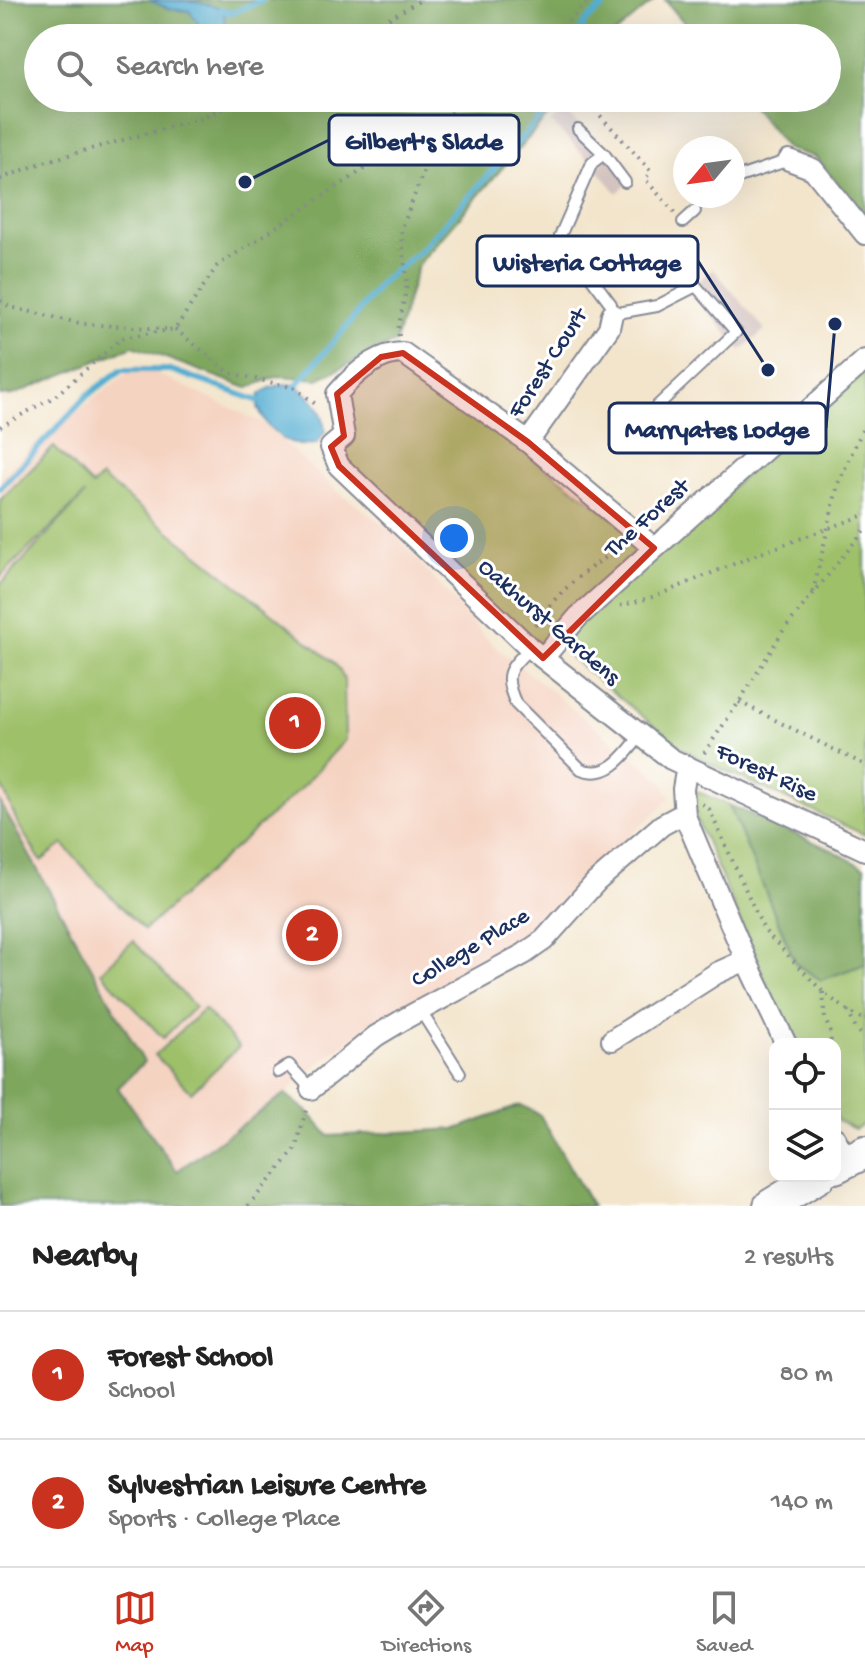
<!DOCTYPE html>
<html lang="en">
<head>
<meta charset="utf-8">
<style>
	body { margin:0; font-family:"Gochi Hand",sans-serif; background:#f2f2f2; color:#222 }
	.controls { position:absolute; right:24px; bottom:24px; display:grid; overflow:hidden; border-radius:16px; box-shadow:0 8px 32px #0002 }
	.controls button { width:72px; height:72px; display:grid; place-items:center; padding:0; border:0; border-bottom:2px solid #e0e0e0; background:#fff; color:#222; font:40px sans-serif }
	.compass { position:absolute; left:673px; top:136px; width:72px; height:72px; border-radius:50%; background:#fff; box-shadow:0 8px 32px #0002; rotate:241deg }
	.you { position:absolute; left:454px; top:538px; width:28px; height:28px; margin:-20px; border:6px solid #fff; border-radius:50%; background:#1a73e8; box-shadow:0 0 0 12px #1a73e833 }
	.badge { display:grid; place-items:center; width:52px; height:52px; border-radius:50%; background:#c8321e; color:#fff; font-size:26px; font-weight:700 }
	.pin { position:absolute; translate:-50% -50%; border:4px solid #fff; box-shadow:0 2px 8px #0006 }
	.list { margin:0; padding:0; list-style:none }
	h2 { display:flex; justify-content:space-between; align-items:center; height:104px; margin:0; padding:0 32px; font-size:34px }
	h2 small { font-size:26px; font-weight:400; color:#767676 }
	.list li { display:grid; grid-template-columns:52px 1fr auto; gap:24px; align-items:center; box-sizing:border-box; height:128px; padding:0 32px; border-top:2px solid #e0e0e0 }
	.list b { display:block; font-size:30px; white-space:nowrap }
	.list p { margin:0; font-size:26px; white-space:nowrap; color:#767676 }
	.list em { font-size:26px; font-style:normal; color:#767676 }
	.icon { flex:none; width:44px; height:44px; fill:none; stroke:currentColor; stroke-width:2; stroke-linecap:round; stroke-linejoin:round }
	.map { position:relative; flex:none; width:865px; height:1206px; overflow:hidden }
	.search { position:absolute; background:#fff; box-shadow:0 8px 32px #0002; left:24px; right:24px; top:24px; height:88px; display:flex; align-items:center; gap:20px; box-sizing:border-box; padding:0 28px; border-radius:44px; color:#767676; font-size:30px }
	.sheet { height:360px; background:#fff }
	nav { display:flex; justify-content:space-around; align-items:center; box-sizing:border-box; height:112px; border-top:2px solid #e0e0e0; background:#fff; font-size:22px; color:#767676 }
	nav a { display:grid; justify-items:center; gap:4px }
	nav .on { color:#c8321e }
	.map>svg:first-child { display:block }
	.built { fill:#f5d3c1 }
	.industrial { fill:#d1c0bc }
	.green { fill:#9ec069; stroke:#5c7864; stroke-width:2 }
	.forest { fill:#7ea65d; stroke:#4c6a5e; stroke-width:2 }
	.water { fill:#53add1; stroke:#376e98; stroke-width:2 }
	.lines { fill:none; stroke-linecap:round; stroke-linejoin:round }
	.stream { stroke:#53add1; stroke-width:6 }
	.lane-casing { stroke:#878a95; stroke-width:14 }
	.street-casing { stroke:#878a95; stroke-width:24 }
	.primary-casing { stroke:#878a95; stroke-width:36 }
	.path { stroke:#878a95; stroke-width:4; stroke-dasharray:2 6; stroke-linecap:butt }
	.lane { stroke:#fff; stroke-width:10 }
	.street { stroke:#fff; stroke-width:20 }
	.primary { stroke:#fff; stroke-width:32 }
	.marked { fill:#c8321e; fill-opacity:0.2; stroke:#c8321e; stroke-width:6; stroke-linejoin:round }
	.labels { text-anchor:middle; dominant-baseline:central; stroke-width:6; stroke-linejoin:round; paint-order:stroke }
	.street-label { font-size:24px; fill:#1b2f5e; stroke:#fff }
	.leader { fill:none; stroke:#1b2f5e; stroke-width:3 }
	.callout-dot { fill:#1b2f5e; stroke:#fff; stroke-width:3 }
	.callout { fill:#fff; stroke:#1b2f5e; stroke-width:3 }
	.callout-label { font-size:26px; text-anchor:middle; font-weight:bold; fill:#1b2f5e }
</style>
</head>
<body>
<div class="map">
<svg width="865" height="1206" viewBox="0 0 865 1206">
	<rect width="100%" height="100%" fill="#fff"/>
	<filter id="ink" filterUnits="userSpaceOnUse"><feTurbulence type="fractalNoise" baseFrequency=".0125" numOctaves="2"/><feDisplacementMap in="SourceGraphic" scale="16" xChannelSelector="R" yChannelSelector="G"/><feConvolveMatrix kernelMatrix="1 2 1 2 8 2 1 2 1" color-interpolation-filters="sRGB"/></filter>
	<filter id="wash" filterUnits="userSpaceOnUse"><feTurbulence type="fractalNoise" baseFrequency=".006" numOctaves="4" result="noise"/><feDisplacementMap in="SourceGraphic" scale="32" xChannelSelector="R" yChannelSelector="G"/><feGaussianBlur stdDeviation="1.8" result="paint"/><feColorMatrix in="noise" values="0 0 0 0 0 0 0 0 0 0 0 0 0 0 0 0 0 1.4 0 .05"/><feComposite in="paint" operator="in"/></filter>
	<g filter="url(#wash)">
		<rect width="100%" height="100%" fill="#f3e5cc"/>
		<!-- built -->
		<path class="built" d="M138,365L261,422L337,491L391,530L491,643L661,780L671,798L514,943L458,984L391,1016H379L308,1072L285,1094L177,1171L118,1087L143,1062L0,802V480L30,448Z"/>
		<!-- industrial -->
		<g class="industrial">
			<path d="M564,109L630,182L617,193L592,163L551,122Z"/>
			<path d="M713,269L765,330L741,350L689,289Z"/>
		</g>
		<!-- green -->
		<g class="green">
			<path d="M392,353L654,548L543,658L339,466L337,394Z"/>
			<path d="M865,370V835L713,765L681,748L571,658L567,641L576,624Z"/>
			<path d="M54,447L92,486L101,477L332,661L340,670L344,680L345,740L301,788L144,930L93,878L63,844L41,861L18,824L0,782V585L85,494L0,577V500Z"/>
			<path d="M691,789L729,805L796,964L821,980L865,964V1123L855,1129L838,1121L835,1115V1044H796L782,1019L696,818Z"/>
			<path d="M133,941L195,1007L163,1038L101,972Z"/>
			<path d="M204,1009L239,1047L191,1092L155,1055Z"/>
		</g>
		<!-- forest -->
		<g class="forest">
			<path d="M0,0H655L610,38H38V98H563L418,265L395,342L318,379L279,376L247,388L133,346L13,395L0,396Z"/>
			<path d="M665,0H865V216L815,157L787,149L746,98H827V38H697Z"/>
			<path d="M0,802L144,1062L118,1088L177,1171L285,1094L307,1111L329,1136L457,1129L521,1105L540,1115L592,1206H0Z"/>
			<path d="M729,805L832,850L865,868V964L821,980L796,964Z"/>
		</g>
		<!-- water -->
		<g class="water">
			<path d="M149,0C173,0 206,0 224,11L225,24L205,33L189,11L169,9Z"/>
			<path d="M284,384L297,385C314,401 323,407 325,432L316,444L299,445L283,439L267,425L258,407L260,394L270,388Z"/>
		</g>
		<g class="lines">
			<!-- stream -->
			<g class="stream">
				<path d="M220,10L232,13L262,0"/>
				<path d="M576,38L585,22L611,0"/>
				<path d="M297,385L356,315L380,283L420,251L556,100V98"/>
				<path d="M0,488L88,395L121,370H171L259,401"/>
			</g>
		</g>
	</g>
	<g filter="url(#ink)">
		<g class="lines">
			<defs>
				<g id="lane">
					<path d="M578,129L604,154L625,182"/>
					<path d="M604,154L592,163L560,236L611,304L612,314L657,306L696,286L736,332L639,423"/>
					<path d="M733,179L789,160"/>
					<path d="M683,222L695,211"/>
					<path d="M530,648C509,669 502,674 516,704L581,769C609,780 625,755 641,735"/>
					<path d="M420,1010L460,1073"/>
					<path d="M278,1072L289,1065L311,1089"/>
				</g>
				<g id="street">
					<path d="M789,160L813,169L865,234"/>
					<path d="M528,442L609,328L612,314"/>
					<path d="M654,548L528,442L403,353C376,353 353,375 337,394L344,436L331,447L339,466L530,648L671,759L865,850"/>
					<path d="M543,658L578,617L865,360"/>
					<path d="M687,766L683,789L685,816L746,960L786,1044"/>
					<path d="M612,1040L717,973L746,960"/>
					<path d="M311,1089L376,1036L406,1018L524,954L544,940L596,882L662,825L677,817L685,816"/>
					<path d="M835,1138L847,1160"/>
				</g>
				<g id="primary">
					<path d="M835,1167L865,1152"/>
					<path d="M770,1206L819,1176"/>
				</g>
			</defs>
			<!-- lane casing -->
			<use href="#lane" class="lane-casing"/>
			<!-- street casing -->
			<use href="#street" class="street-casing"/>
			<!-- primary casing -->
			<use href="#primary" class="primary-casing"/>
			<!-- path -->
			<g class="path">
				<path d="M354,38L421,0"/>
				<path d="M551,38L589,0"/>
				<path d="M584,98L651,171L645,179L675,213"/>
				<path d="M0,179L47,161L199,119L247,98"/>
				<path d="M0,301L10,307L83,324L166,329"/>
				<path d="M175,329L230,373L295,388L318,406"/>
				<path d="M399,336L398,330L407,285L401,231L442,122"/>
				<path d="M0,427L54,397L122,338L175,329L217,266L472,98"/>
				<path d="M813,592L838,484L865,424"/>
				<path d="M620,606L656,596L758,554L865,515"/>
				<path d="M535,625C549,600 597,557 624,549"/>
				<path d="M739,702L865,765"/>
				<path d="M704,753L739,702L783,631L865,529"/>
				<path d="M702,804L709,809L764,930L823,992L848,1011L865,1020"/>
				<path d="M823,992L825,1019L831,1033V1044"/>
				<path d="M848,1011L856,1029L865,1038"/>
				<path d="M248,1206L295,1150L307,1107"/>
			</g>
			<!-- lane -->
			<use href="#lane" class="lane"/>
			<!-- street -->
			<use href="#street" class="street"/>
			<!-- primary -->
			<use href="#primary" class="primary"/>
		</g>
	</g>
	<!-- marked area -->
	<path class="marked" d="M403,353L528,442L654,548L543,658L339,466L331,447L344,436L337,394L381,357Z"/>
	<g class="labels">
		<!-- street labels -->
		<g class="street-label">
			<text transform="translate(549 364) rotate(-57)">Forest Court</text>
			<text transform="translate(648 519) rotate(-42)">The Forest</text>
			<text transform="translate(548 623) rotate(41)">Oakhurst Gardens</text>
			<text transform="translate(766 774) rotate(25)">Forest Rise</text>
			<text transform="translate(471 949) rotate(-31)">College Place</text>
		</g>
	</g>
	<!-- callouts -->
	<path class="leader" d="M245 182L329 140M768 370L698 261M835 324L826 428"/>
	<g class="callout-dot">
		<circle cx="245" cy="182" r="8"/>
		<circle cx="768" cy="370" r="8"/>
		<circle cx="835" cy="324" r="8"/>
	</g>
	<g class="callout">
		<rect x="329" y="115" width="190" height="50" rx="8"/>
		<rect x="477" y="236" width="221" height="50" rx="8"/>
		<rect x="609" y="403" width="217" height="50" rx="8"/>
	</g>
	<g class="callout-label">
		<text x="424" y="149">Gilbert's Slade</text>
		<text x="587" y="270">Wisteria Cottage</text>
		<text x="717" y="437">Marryates Lodge</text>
	</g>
</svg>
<div class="controls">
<button><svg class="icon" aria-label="locate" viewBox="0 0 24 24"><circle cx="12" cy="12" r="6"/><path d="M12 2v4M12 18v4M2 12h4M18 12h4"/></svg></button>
<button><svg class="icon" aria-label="layers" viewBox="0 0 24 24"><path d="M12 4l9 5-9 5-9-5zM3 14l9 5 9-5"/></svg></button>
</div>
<svg class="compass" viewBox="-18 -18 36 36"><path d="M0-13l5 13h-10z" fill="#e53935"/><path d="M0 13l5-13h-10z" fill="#767676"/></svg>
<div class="you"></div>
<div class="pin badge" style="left:295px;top:723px">1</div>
<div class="pin badge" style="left:312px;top:935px">2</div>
<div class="search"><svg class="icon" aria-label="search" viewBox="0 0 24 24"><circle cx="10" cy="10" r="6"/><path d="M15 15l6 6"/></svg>Search here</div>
</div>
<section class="sheet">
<h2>Nearby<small>2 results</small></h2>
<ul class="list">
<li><span class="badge">1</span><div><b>Forest School</b><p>School</p></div><em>80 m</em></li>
<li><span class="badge">2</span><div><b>Sylvestrian Leisure Centre</b><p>Sports · College Place</p></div><em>140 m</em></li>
</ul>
</section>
<nav>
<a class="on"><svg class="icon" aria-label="map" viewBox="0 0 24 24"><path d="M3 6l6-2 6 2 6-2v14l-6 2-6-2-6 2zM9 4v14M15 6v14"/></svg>Map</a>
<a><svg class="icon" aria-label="directions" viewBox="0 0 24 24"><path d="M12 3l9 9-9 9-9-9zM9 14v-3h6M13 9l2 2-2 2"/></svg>Directions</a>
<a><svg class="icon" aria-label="saved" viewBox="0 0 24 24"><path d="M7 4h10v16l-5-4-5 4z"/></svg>Saved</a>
</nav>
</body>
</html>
